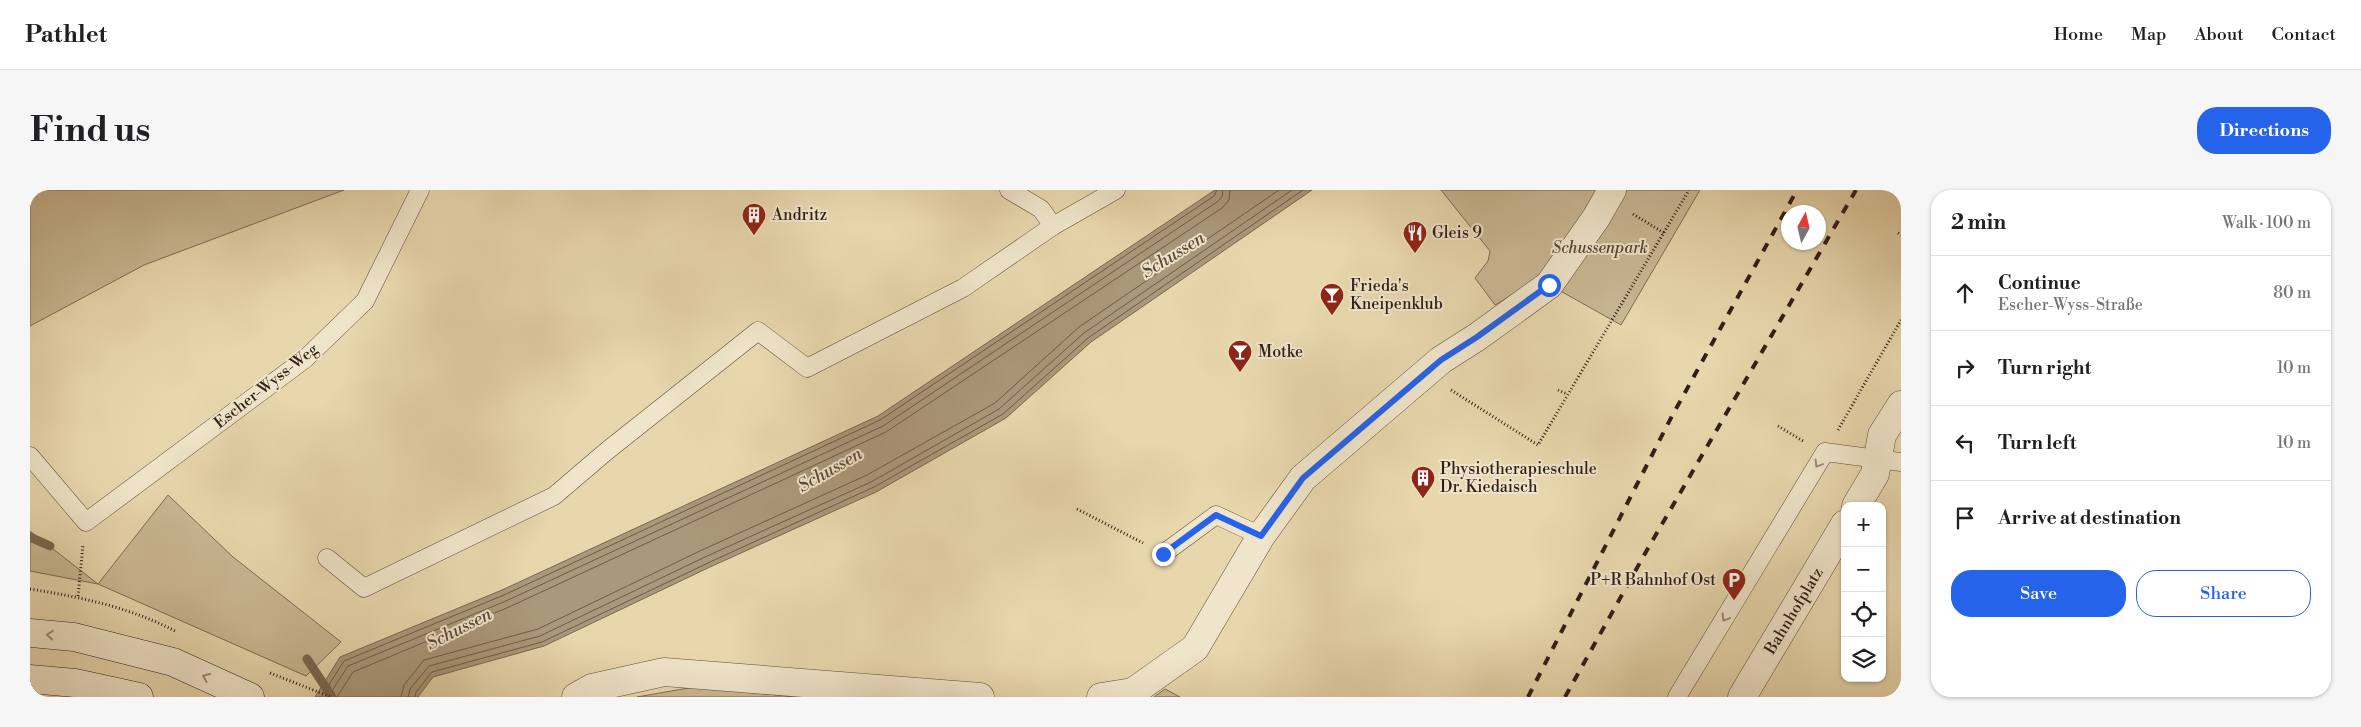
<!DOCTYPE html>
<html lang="en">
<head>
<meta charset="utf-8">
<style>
	body { margin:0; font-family:"Libre Bodoni",serif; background:#f6f6f6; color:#202124 }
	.controls { position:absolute; right:15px; bottom:15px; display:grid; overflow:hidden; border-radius:10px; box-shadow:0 1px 4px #0004 }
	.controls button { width:45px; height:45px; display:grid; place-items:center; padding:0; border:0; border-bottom:1px solid #e0e0e0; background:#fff; color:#202124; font:25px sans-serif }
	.compass { position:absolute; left:1751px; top:15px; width:45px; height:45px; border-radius:50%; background:#fff; box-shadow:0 1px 4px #0004; rotate:8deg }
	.stop { position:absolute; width:15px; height:15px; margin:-11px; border:4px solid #2563eb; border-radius:50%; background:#fff }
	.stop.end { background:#2563eb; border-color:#fff; box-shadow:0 1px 5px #0008 }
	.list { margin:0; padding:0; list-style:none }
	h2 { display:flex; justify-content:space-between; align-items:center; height:65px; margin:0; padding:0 20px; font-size:21px }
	h2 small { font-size:16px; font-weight:400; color:#757577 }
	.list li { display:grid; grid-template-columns:32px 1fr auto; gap:15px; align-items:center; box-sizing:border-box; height:75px; padding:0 20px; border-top:1px solid #e0e0e0 }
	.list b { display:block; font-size:19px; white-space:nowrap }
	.list p { margin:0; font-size:16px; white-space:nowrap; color:#757577 }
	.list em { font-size:16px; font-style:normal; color:#757577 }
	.actions { display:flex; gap:10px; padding:15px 20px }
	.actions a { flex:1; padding:11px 0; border:1px solid #2563eb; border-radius:20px; text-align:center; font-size:18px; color:#2563eb }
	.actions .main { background:#2563eb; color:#fff }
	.icon { flex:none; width:28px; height:28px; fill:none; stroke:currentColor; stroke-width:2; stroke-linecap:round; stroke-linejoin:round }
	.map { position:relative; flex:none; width:1871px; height:507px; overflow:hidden; border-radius:20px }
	header { display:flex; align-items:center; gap:30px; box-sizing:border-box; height:70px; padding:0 25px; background:#fff; border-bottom:1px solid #e0e0e0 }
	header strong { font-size:24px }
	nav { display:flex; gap:28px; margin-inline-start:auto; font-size:18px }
	.intro { display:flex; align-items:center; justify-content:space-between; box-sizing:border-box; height:120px; padding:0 30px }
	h1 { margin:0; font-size:35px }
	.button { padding:12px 22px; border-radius:20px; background:#2563eb; color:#fff; font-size:18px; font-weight:700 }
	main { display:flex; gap:30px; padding:0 30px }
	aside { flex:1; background:#fff; border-radius:20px; box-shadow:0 1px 4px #0004 }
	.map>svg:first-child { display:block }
	.green { fill:#c9b894; stroke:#7d6b56 }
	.water { fill:#aa987a; stroke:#7a6752 }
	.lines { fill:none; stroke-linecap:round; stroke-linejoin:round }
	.shore { stroke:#6e5b48; stroke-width:1 }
	.stream { stroke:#7a6752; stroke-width:9 }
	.lane-casing { stroke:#5f4c3c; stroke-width:19 }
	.street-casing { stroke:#5f4c3c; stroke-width:29 }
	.secondary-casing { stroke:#311e17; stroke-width:29 }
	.path { stroke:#311e17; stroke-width:3; stroke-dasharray:1 2.5; stroke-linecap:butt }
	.lane { stroke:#f0e5ca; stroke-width:18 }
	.street { stroke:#f0e5ca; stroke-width:28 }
	.secondary { stroke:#f0e5ca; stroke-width:28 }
	.rail { stroke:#311e17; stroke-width:4; stroke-dasharray:9 9; stroke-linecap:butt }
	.oneway { stroke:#9a8b79 }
	.route { stroke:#2563eb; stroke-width:6 }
	.labels { text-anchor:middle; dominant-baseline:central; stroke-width:4; stroke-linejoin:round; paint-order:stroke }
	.poi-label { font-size:16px; fill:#311e17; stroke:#f0e5ca; text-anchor:start }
	.park-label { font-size:16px; font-style:italic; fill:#574436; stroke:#f0e5ca }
	.street-label { font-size:16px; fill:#311e17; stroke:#f0e5ca }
	.water-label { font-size:18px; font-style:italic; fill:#5b493a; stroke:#f0e5ca }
</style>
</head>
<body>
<header>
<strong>Pathlet</strong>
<nav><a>Home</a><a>Map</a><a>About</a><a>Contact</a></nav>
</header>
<div class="intro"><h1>Find us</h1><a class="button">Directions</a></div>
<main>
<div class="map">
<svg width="1871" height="507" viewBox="0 0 1871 507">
	<rect width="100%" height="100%" fill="#e8d7ad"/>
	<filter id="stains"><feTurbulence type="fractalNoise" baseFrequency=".004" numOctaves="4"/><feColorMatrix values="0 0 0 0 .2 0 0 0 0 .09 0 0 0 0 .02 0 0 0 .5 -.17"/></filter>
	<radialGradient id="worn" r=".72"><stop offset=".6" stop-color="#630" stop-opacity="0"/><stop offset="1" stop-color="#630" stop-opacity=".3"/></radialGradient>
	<!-- green -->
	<g class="green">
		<path d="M0,0H314L114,75L0,136Z"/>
		<path d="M1411,0H1670L1591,135L1509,89L1465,115L1445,88L1458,71L1460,61Z"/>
		<path d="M138,305L203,367L311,452L276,486L68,394L0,381V341L68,394Z"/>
		<path d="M664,497L767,507H607Z"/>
		<path d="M1135,499L1150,507H1124Z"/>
	</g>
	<!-- water -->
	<path class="water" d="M1185,0H1282L1061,152L976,228L846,302L680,377L514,456L403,487L388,507H285L310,467L472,400L848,226Z"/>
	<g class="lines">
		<!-- shore -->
		<g class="shore">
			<path d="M291,507L314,471L474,405L850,230L1184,6L1187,0"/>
			<path d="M298,507L318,476L476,411L853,236L1187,12L1192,7L1193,0"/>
			<path d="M307,507L323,482L479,417L856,242L1192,18L1199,10L1200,0"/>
			<path d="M371,507L374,495L394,470L508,439L672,360L837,285L965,213L1049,137L1249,0"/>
			<path d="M378,507L380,499L399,476L510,446L675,367L841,292L969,219L1054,143L1262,0"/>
			<path d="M385,507L386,502L402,482L512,452L678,373L844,297L973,224L1058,148L1273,0"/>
		</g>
		<!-- stream -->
		<g class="stream">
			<path d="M0,347L20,356"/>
			<path d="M277,469L302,507"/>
		</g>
		<defs>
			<g id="lane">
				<path d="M979,0L1011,19L1023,36"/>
				<path d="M0,266L56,332L275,169L335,111L390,0"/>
				<path d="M1133,364L1186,325L1231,346"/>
				<path d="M297,368L334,398L524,306L578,260L728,141L777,178L933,98L1023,36L1086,0"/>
				<path d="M1647,507L1795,262L1871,272"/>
			</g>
			<g id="street">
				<path d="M1826,316L1845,284L1852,245L1871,215"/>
				<path d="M546,507L562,498L634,482L950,507"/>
				<path d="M1071,507L1103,502L1165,458L1231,346L1273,288L1411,170L1447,147L1519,95L1566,28L1582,0"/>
				<path d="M1712,507L1815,334"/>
			</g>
			<g id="secondary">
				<path d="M0,443L44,447L143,472L220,507"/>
				<path d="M0,489L45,493L109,507"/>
			</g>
		</defs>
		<!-- lane casing -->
		<use href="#lane" class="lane-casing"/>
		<!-- street casing -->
		<use href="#street" class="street-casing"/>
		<!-- secondary casing -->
		<use href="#secondary" class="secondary-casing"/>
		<!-- path -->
		<g class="path">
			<path d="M1603,24L1634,43"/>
			<path d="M1868,43L1871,45"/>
			<path d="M1421,200L1508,255L1659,0"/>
			<path d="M1528,200L1537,204"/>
			<path d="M1748,236L1773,251"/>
			<path d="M1808,240L1871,130"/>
			<path d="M1047,319L1113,353"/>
			<path d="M0,399C50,407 99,417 145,441"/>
			<path d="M48,406L53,355"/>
			<path d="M240,483L301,507"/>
		</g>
		<!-- lane -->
		<use href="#lane" class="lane"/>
		<!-- street -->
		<use href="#street" class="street"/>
		<!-- secondary -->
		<use href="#secondary" class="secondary"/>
		<!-- rail -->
		<g class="rail">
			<path d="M1498,507L1642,226L1767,0"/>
			<path d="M1535,507L1617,360L1826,0"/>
		</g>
	</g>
	<!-- one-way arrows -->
	<defs><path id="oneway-chevron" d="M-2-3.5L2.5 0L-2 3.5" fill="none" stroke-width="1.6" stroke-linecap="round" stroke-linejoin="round" transform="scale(1.25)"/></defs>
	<g class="oneway">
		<use href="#oneway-chevron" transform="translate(1788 274) rotate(121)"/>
		<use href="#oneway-chevron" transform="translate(1695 428) rotate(121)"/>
		<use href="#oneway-chevron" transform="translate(20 445) rotate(-176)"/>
		<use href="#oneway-chevron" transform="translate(176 487) rotate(-156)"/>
	</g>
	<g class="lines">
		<!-- route -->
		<path class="route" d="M1133,364L1186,325L1231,346L1273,288L1411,170L1447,147L1519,95"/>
	</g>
	<!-- icons -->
	<defs>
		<symbol id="building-pin" viewBox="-11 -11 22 30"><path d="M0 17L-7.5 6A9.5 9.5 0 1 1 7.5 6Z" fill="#8f2418" stroke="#f0e5ca"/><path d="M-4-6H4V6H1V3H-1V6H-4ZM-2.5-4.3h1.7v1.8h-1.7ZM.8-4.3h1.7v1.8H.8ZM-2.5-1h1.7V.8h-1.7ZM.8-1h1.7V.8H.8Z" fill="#fff"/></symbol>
		<symbol id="restaurant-pin" viewBox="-11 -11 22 30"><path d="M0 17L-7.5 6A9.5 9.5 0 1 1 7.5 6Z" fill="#8f2418" stroke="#f0e5ca"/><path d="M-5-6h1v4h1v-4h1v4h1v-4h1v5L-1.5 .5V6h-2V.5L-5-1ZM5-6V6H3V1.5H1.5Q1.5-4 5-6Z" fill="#fff"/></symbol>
		<symbol id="bar-pin" viewBox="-11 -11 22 30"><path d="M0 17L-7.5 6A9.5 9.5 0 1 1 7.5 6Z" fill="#8f2418" stroke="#f0e5ca"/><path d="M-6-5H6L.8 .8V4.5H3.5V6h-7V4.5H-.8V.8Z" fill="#fff"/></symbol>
		<symbol id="parking-pin" viewBox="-11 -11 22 30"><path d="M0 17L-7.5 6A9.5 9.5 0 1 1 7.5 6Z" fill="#8f2418" stroke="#f0e5ca"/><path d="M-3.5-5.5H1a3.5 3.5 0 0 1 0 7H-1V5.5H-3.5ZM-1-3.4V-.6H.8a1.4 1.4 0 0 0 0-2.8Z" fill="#fff"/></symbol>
	</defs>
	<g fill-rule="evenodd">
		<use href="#building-pin" x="710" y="11" width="28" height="38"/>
		<use href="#restaurant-pin" x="1371" y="29" width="28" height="38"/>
		<use href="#bar-pin" x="1288" y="91" width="28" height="38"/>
		<use href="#bar-pin" x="1196" y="148" width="28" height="38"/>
		<use href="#building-pin" x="1379" y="274" width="28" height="38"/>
		<use href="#parking-pin" x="1690" y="376" width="28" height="38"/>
	</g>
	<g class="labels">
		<!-- poi labels -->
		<g class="poi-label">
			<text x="742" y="25">Andritz</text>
			<text x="1402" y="43">Gleis 9</text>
			<text x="1320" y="96">Frieda's<tspan x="1320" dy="18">Kneipenklub</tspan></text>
			<text x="1228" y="162">Motke</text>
			<text x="1410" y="279">Physiotherapieschule<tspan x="1410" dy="18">Dr. Kiedaisch</tspan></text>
			<text x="1686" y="390" text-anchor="end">P+R Bahnhof Ost</text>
		</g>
		<!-- park labels -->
		<g class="park-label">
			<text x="1570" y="58">Schussenpark</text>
		</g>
		<!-- street labels -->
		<g class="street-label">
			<text transform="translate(236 196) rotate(-38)">Escher-Wyss-Weg</text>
			<text transform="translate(1764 421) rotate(-59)">Bahnhofplatz</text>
		</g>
		<!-- water labels -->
		<g class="water-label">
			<text transform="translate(1143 65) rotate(-32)">Schussen</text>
			<text transform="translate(800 280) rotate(-30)">Schussen</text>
			<text transform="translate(429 439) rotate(-27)">Schussen</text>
		</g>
	</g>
	<rect width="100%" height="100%" filter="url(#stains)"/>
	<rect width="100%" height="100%" fill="url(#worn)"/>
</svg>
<div class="controls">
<button>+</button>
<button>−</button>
<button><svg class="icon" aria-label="locate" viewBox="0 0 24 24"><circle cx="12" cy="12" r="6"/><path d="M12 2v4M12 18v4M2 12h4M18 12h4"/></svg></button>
<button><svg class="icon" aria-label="layers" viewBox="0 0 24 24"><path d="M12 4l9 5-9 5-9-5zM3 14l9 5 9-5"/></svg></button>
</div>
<svg class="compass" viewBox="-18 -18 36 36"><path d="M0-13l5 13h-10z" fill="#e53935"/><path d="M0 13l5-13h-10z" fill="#757577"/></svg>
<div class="stop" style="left:1519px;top:95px"></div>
<div class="stop end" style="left:1133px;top:364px"></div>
</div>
<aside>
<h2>2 min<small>Walk · 100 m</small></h2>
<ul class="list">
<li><svg class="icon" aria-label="ahead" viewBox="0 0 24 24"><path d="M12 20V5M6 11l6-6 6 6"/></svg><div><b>Continue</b><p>Escher-Wyss-Straße</p></div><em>80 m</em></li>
<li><svg class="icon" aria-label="right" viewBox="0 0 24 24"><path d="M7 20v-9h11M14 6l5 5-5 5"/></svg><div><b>Turn right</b></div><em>10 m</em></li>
<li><svg class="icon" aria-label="left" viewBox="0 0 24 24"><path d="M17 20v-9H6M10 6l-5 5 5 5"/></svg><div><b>Turn left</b></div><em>10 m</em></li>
<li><svg class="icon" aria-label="arrive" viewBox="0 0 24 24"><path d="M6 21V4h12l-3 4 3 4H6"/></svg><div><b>Arrive at destination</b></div></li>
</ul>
<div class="actions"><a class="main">Save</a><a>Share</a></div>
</aside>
</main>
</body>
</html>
